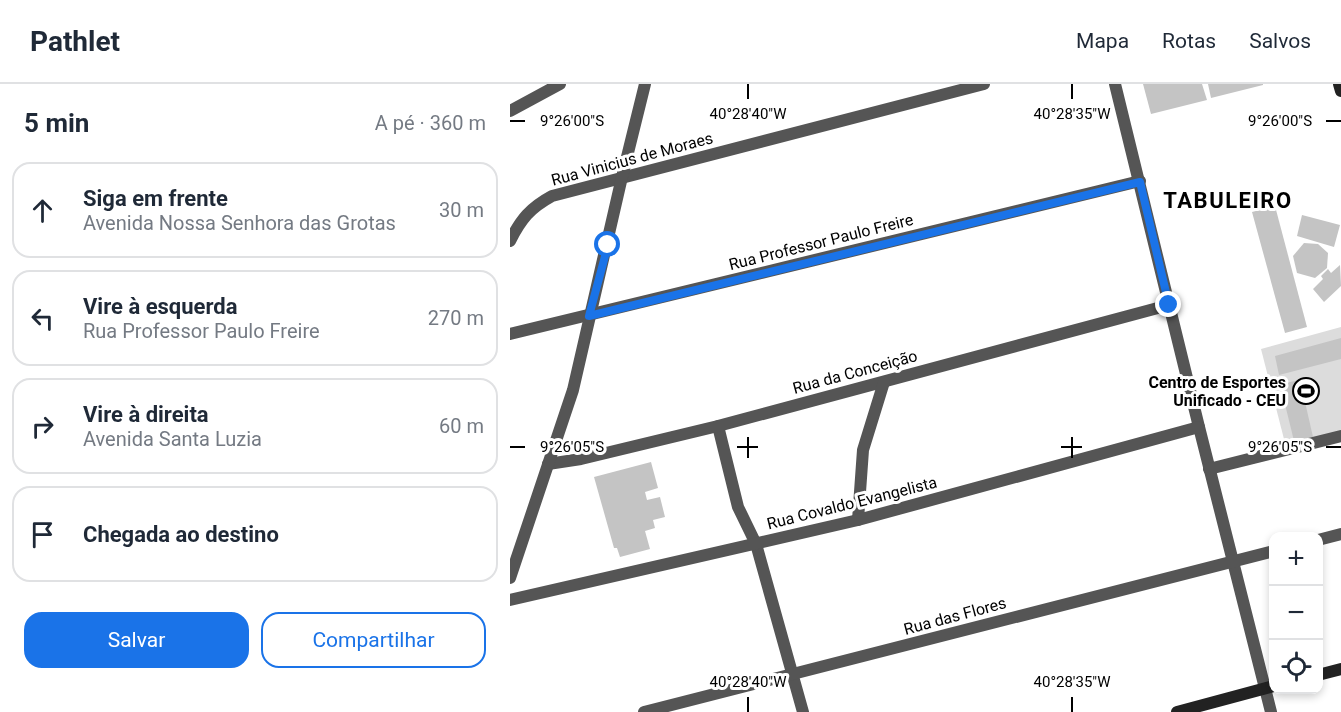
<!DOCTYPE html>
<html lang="pt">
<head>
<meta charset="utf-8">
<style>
	body { margin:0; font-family:Roboto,sans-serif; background:#f2f2f3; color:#1f2937 }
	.controls { position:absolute; right:18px; bottom:18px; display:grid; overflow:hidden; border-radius:12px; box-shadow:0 3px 9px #0003 }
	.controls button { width:54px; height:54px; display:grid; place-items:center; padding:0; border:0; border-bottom:2px solid #e0e1e3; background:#fff; color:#1f2937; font:30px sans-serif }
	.stop { position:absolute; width:18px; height:18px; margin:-14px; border:4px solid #1a73e8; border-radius:50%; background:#fff }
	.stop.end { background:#1a73e8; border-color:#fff; box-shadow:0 2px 6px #0008 }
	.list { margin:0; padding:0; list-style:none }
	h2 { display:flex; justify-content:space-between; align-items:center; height:78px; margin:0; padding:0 24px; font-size:26px }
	h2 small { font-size:20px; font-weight:400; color:#747a83 }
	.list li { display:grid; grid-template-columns:39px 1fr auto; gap:18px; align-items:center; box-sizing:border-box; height:96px; margin:0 12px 12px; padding:0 12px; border:2px solid #e0e1e3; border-radius:18px }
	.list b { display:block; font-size:22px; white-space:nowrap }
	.list p { margin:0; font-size:20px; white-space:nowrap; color:#747a83 }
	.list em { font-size:20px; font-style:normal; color:#747a83 }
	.actions { display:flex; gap:12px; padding:18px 24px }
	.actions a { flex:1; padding:14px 0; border:2px solid #1a73e8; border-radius:18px; text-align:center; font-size:21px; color:#1a73e8 }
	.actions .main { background:#1a73e8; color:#fff }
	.icon { flex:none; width:33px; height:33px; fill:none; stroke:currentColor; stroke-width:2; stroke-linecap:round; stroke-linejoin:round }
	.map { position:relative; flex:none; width:831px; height:628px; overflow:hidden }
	header { display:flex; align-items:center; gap:36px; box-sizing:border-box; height:84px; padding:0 30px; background:#fff; border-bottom:2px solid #e0e1e3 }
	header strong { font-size:28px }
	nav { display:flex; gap:33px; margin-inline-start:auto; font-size:21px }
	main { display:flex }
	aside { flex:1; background:#fff }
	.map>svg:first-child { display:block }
	.green { fill:#dcdcdc }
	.building { fill:#c4c4c4 }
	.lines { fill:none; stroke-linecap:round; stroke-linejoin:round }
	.street { stroke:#555; stroke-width:12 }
	.secondary { stroke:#222; stroke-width:12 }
	.route { stroke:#1a73e8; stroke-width:8 }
	.ticks { fill:none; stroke:#000; stroke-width:2 }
	.labels { text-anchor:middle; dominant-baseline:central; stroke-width:6; stroke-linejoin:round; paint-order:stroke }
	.street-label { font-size:16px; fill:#000; stroke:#fff }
	.poi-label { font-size:16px; font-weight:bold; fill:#000; stroke:#fff; text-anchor:end }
	.district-label { font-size:22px; font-weight:bold; letter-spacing:1.5px; fill:#000; stroke:#fff }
	.ticks-label { font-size:15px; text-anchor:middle; fill:#000; stroke:#fff; stroke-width:6; stroke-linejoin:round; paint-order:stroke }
</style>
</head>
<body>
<header>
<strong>Pathlet</strong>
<nav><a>Mapa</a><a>Rotas</a><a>Salvos</a></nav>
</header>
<main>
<aside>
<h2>5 min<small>A pé · 360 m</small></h2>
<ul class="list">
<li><svg class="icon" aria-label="ahead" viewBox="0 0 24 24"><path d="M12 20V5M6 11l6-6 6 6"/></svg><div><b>Siga em frente</b><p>Avenida Nossa Senhora das Grotas</p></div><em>30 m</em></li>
<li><svg class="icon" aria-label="left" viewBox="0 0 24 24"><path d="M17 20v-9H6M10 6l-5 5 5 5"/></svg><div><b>Vire à esquerda</b><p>Rua Professor Paulo Freire</p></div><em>270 m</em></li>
<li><svg class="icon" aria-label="right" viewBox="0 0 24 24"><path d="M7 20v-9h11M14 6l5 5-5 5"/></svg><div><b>Vire à direita</b><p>Avenida Santa Luzia</p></div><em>60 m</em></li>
<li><svg class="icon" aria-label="arrive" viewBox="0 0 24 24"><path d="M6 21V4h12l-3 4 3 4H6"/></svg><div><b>Chegada ao destino</b></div></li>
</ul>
<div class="actions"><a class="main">Salvar</a><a>Compartilhar</a></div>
</aside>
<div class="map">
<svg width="831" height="628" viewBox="0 0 831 628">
	<rect width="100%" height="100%" fill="#fff"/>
	<!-- green -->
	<path class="green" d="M831,243V349L776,363L751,265Z"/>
	<!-- building -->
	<g class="building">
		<path d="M633,0H692L697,16L641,30Z"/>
		<path d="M698,0H753V1L701,14Z"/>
		<path d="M765,122L797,243L775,249L742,128Z"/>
		<path d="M792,131L830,141L824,163L787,152Z"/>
		<path d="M794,159L808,160L818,169L817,184L805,194L787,189L783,172Z"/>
		<path d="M830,181L831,202L814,218L803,205L813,195L811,192L818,185L821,189Z"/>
		<path d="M831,254V275L769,291L765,272Z"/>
		<path d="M790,296L803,353L784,357L770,300Z"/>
		<path d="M141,378L148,404L135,408L137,416L150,413L155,433L143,436L145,444L135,447L140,465L110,473L107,464H104L84,393Z"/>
	</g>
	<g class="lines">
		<!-- street -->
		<g class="street">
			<path d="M605,0L689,343L761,628"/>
			<path d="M0,27L50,0"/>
			<path d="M0,157C11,135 20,124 42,112L474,0"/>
			<path d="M0,250L630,97"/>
			<path d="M208,342L228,423L246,460L293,628"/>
			<path d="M38,380L71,375L208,342L659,221"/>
			<path d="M699,385L831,352"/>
			<path d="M348,436L353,366L374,298"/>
			<path d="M808,456L831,450"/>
			<path d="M0,494L63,306L112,93L135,0"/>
			<path d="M0,516L348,436L689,343"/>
			<path d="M134,628L764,467"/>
		</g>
		<!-- secondary -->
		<g class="secondary">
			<path d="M829,0L831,7"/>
			<path d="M808,591L831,585"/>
			<path d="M667,628L764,602"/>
		</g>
	</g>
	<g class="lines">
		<!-- route -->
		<path class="route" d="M98,161L79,232L630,98L659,221"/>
	</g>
	<!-- ticks -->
	<path class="ticks" d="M238,0V15M562,0V15M0,37H15M816,37H831M238,353V374M562,353V374M0,363H15M227,363H248M551,363H572M816,363H831M238,613V628M562,613V628"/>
	<!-- icons -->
	<defs>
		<symbol id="stadium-ring" viewBox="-11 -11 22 22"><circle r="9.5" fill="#fff" stroke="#000" stroke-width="1.5"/><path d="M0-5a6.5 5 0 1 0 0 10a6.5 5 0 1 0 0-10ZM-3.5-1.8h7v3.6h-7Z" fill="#000"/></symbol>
	</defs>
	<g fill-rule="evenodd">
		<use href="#stadium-ring" x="781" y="292" width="30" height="30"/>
	</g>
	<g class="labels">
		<!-- street labels -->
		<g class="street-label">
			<text transform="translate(122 75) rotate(-15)">Rua Vinicius de Moraes</text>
			<text transform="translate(311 158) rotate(-14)">Rua Professor Paulo Freire</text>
			<text transform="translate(345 288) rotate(-15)">Rua da Conceição</text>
			<text transform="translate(342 419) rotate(-14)">Rua Covaldo Evangelista</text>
			<text transform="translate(445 532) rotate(-15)">Rua das Flores</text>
		</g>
		<!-- poi labels -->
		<g class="poi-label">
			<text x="776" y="298">Centro de Esportes<tspan x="776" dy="18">Unificado - CEU</tspan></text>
		</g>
		<!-- district labels -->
		<g class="district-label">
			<text x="718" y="116">TABULEIRO</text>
		</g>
	</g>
	<g class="ticks-label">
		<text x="238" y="35">40°28'40"W</text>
		<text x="562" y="35">40°28'35"W</text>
		<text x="62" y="42">9°26'00"S</text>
		<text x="770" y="42">9°26'00"S</text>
		<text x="62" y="368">9°26'05"S</text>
		<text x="770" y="368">9°26'05"S</text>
		<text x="238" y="603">40°28'40"W</text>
		<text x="562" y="603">40°28'35"W</text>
	</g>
</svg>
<div class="controls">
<button>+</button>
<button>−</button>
<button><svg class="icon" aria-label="locate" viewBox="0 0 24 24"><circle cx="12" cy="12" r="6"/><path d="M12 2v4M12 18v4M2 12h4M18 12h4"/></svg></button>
</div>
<div class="stop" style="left:98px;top:161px"></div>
<div class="stop end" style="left:659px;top:221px"></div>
</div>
</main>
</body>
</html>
